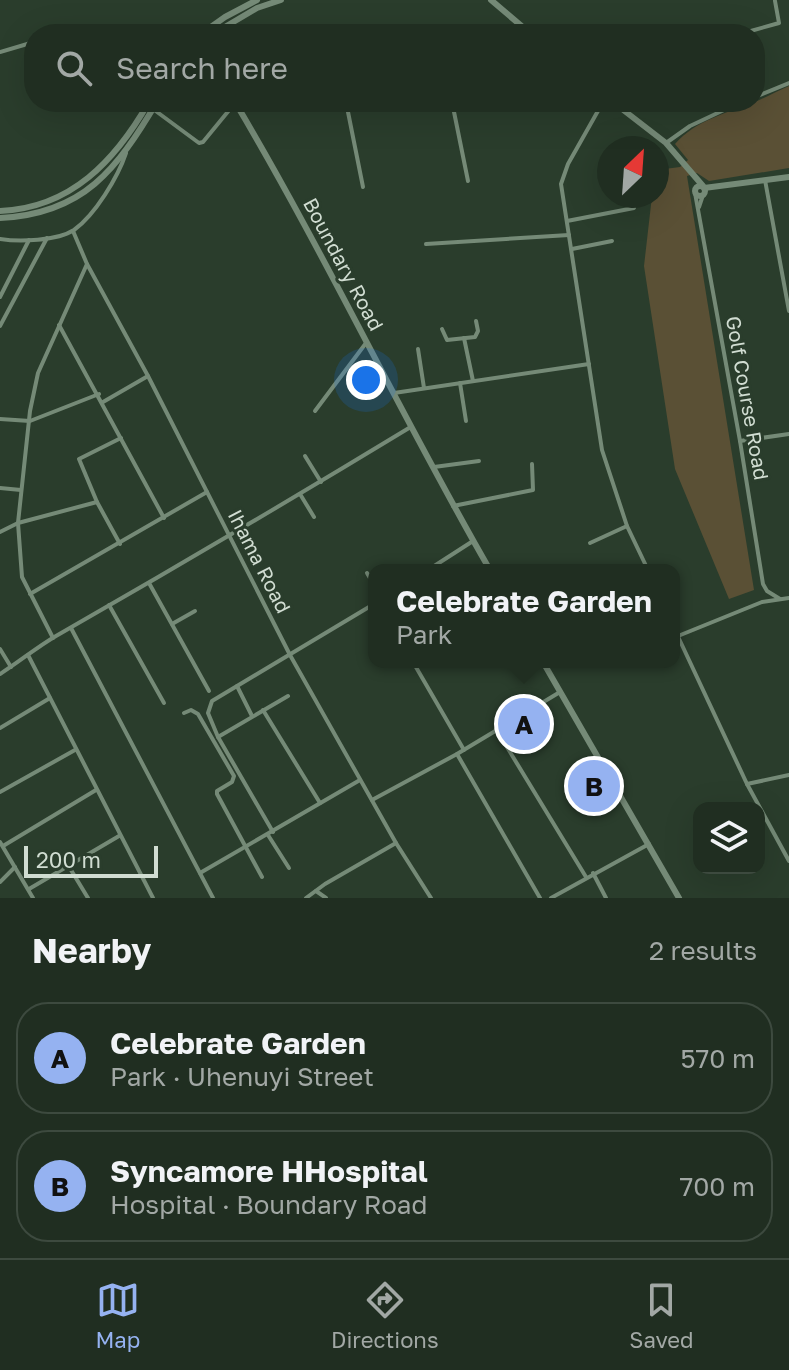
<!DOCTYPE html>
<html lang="en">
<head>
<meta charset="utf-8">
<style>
	body { margin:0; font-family:"Golos Text",sans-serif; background:#28362a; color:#f1f3f6 }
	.controls { position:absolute; right:24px; bottom:24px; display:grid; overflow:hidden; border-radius:16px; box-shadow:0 8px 32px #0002 }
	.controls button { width:72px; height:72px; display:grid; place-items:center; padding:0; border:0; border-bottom:2px solid #3d4a3f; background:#202e21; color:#f1f3f6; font:40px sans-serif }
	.compass { position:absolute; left:597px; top:136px; width:72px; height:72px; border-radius:50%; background:#202e21; box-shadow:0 8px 32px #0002; rotate:25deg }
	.scale { position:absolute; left:24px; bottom:20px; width:134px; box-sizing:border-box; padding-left:8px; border:4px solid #d1ddd2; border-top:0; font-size:22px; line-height:28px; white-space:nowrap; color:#d1ddd2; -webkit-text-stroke:6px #2a3d2c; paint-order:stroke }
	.you { position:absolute; left:366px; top:380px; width:28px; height:28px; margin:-20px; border:6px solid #fff; border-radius:50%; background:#1a73e8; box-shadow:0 0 0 12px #1a73e833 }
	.badge { display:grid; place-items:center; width:52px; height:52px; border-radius:50%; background:#95b2f1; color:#111; font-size:26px; font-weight:700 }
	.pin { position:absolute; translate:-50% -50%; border:4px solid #fff; box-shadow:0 2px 8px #0006 }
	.popup { position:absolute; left:368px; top:564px; width:312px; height:104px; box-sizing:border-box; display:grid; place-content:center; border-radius:16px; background:#202e21; filter:drop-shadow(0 2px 6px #0005); font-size:26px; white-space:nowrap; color:#a2a8a5 }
	.popup b { font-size:30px; color:#f1f3f6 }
	.popup::after { content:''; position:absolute; left:50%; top:100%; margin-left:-16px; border:16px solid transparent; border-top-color:#202e21 }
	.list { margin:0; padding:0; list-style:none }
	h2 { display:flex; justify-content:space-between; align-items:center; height:104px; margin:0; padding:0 32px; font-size:34px }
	h2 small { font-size:26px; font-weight:400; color:#a2a8a5 }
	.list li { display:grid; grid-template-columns:52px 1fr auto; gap:24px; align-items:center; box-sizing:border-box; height:112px; margin:0 16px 16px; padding:0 16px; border:2px solid #3d4a3f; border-radius:32px }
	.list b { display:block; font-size:30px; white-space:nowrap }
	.list p { margin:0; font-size:26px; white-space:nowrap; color:#a2a8a5 }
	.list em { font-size:26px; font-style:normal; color:#a2a8a5 }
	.icon { flex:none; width:44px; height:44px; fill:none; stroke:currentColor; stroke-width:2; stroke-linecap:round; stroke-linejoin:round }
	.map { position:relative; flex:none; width:789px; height:898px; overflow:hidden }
	.search { position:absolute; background:#202e21; box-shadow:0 8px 32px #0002; left:24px; right:24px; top:24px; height:88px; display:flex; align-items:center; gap:20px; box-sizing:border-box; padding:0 28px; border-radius:32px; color:#a2a8a5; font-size:30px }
	.sheet { height:360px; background:#202e21 }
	nav { display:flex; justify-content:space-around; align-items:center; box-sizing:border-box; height:112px; border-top:2px solid #3d4a3f; background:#202e21; font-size:22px; color:#a2a8a5 }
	nav a { display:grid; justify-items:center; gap:4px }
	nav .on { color:#95b2f1 }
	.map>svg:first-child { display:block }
	.green { fill:#5a5035 }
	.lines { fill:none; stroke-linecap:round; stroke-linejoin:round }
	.minor { stroke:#758a77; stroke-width:4 }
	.tertiary { stroke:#758a77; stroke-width:6 }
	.secondary { stroke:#758a77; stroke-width:6 }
	.labels { text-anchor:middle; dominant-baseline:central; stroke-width:6; stroke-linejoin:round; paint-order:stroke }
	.street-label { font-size:20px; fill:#d1ddd2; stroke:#2a3d2c }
</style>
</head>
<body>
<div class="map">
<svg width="789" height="898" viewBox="0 0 789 898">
	<rect width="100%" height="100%" fill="#2a3d2c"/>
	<!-- green -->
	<path class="green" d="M789,86V168L709,181L697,173L687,176L754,590L729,599L675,469L644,266L652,196H657V170L680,167L688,160L675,144C696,120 727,113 755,102C764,98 778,91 789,86Z"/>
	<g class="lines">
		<!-- minor -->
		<g class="minor">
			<path d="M740,34L779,23L775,1"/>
			<path d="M0,52L34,42"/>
			<path d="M755,97L789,83"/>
			<path d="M346,102L363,187"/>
			<path d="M452,102L468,181"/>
			<path d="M603,102L568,164L561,184L602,450L627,526L648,570"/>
			<path d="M153,109L199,143L203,142L235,103"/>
			<path d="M666,143L690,126L741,102"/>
			<path d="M765,180L789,311"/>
			<path d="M695,193L740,441L763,584L767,591L780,599"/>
			<path d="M699,207L703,195"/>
			<path d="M567,221L634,208"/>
			<path d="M73,231L87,264L148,376L290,655L396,843L431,898"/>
			<path d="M0,239C19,242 57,241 74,230C95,215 118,177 126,153"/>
			<path d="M426,244L569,235"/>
			<path d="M572,249L612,241"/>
			<path d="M0,297L29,240"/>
			<path d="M59,325L164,518"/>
			<path d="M0,326L47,238"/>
			<path d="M442,329L447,340L475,337L478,331L476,321"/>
			<path d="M464,338L473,381"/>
			<path d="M418,349L424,388"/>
			<path d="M460,383L466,421"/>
			<path d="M394,393L589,364"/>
			<path d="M103,402L148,376"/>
			<path d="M315,411L366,343"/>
			<path d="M0,419L30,421L99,394"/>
			<path d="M740,441L789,434"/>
			<path d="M305,456L321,482"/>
			<path d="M434,467L479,461"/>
			<path d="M0,488L21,490"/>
			<path d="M300,494L314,517"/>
			<path d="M453,506L533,490L532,464"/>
			<path d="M0,532L18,523L97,502"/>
			<path d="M590,543L627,526"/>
			<path d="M120,544L97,502L79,459L121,438"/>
			<path d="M428,570L473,541"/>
			<path d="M367,573L374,585"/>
			<path d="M149,583L209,691"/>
			<path d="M30,594L207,492"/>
			<path d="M109,605L164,703"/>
			<path d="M172,624L195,611"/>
			<path d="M71,628L213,898"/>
			<path d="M674,628L747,784L789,861"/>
			<path d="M678,636L762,602L789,598"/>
			<path d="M53,638L22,577L18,523L30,411L38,373L87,264"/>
			<path d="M0,649L11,667"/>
			<path d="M28,655L153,898"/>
			<path d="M413,662L464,750"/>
			<path d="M0,674C19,662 37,647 56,636C175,568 292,499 409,428"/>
			<path d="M237,686L252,716"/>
			<path d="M263,710L320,803"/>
			<path d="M184,713L191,710L198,714L234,776L232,782L217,791V794L262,877"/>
			<path d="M0,728L50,698"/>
			<path d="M496,729L586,877"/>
			<path d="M218,737L208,713L212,701L374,604"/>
			<path d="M457,754L540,898"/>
			<path d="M747,784L789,775"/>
			<path d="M0,792L75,750"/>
			<path d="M372,800L457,754L560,692"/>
			<path d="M273,832L218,737L288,696"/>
			<path d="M268,835L289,868"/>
			<path d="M0,842L33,898"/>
			<path d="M3,846L96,790"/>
			<path d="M68,865L88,898"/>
			<path d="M200,873L360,780"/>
			<path d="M593,873L606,898"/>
			<path d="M0,882L15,867"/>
			<path d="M29,889L119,836"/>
			<path d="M316,891L326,898"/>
			<path d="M306,898L325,884L396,843"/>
			<path d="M551,898L649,844"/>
		</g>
		<!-- tertiary -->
		<g class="tertiary">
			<path d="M491,0L531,34"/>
			<path d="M235,102C326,255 401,416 490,570"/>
			<path d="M613,102L666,143L703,186"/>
			<circle cx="700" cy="191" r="5"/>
			<path d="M704,188L789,177"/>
			<path d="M543,662L679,898"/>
		</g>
		<!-- secondary -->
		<g class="secondary">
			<path d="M201,34L225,17L257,0"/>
			<path d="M213,34L257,8L281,0"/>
			<path d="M0,211C71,208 115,161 149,102"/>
			<path d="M0,218C84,214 117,169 157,102"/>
		</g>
	</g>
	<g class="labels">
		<!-- street labels -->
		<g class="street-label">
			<text transform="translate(344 264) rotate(62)">Boundary Road</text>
			<text transform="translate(748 398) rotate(80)">Golf Course Road</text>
			<text transform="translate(260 561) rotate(63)">Ihama Road</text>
		</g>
	</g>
</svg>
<div class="controls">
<button><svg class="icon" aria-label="layers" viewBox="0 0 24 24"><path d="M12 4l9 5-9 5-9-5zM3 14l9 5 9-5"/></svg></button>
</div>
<svg class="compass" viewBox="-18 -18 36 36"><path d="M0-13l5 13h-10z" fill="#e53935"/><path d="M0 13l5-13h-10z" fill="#a2a8a5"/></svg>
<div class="scale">200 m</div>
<div class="you"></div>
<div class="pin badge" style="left:524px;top:724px">A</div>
<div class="popup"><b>Celebrate Garden</b>Park</div>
<div class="pin badge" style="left:594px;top:786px">B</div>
<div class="search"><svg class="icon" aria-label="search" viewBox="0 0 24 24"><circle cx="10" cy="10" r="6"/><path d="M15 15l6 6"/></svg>Search here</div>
</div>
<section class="sheet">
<h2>Nearby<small>2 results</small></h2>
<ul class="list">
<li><span class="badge">A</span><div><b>Celebrate Garden</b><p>Park · Uhenuyi Street</p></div><em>570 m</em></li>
<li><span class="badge">B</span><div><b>Syncamore HHospital</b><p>Hospital · Boundary Road</p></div><em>700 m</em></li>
</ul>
</section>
<nav>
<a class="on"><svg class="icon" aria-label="map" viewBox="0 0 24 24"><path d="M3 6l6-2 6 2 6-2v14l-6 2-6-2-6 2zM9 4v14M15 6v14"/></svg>Map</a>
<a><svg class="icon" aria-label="directions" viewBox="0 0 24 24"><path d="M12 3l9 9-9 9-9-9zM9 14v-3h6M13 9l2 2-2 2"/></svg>Directions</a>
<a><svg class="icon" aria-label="saved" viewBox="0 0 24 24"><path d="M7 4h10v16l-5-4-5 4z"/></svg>Saved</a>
</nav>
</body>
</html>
